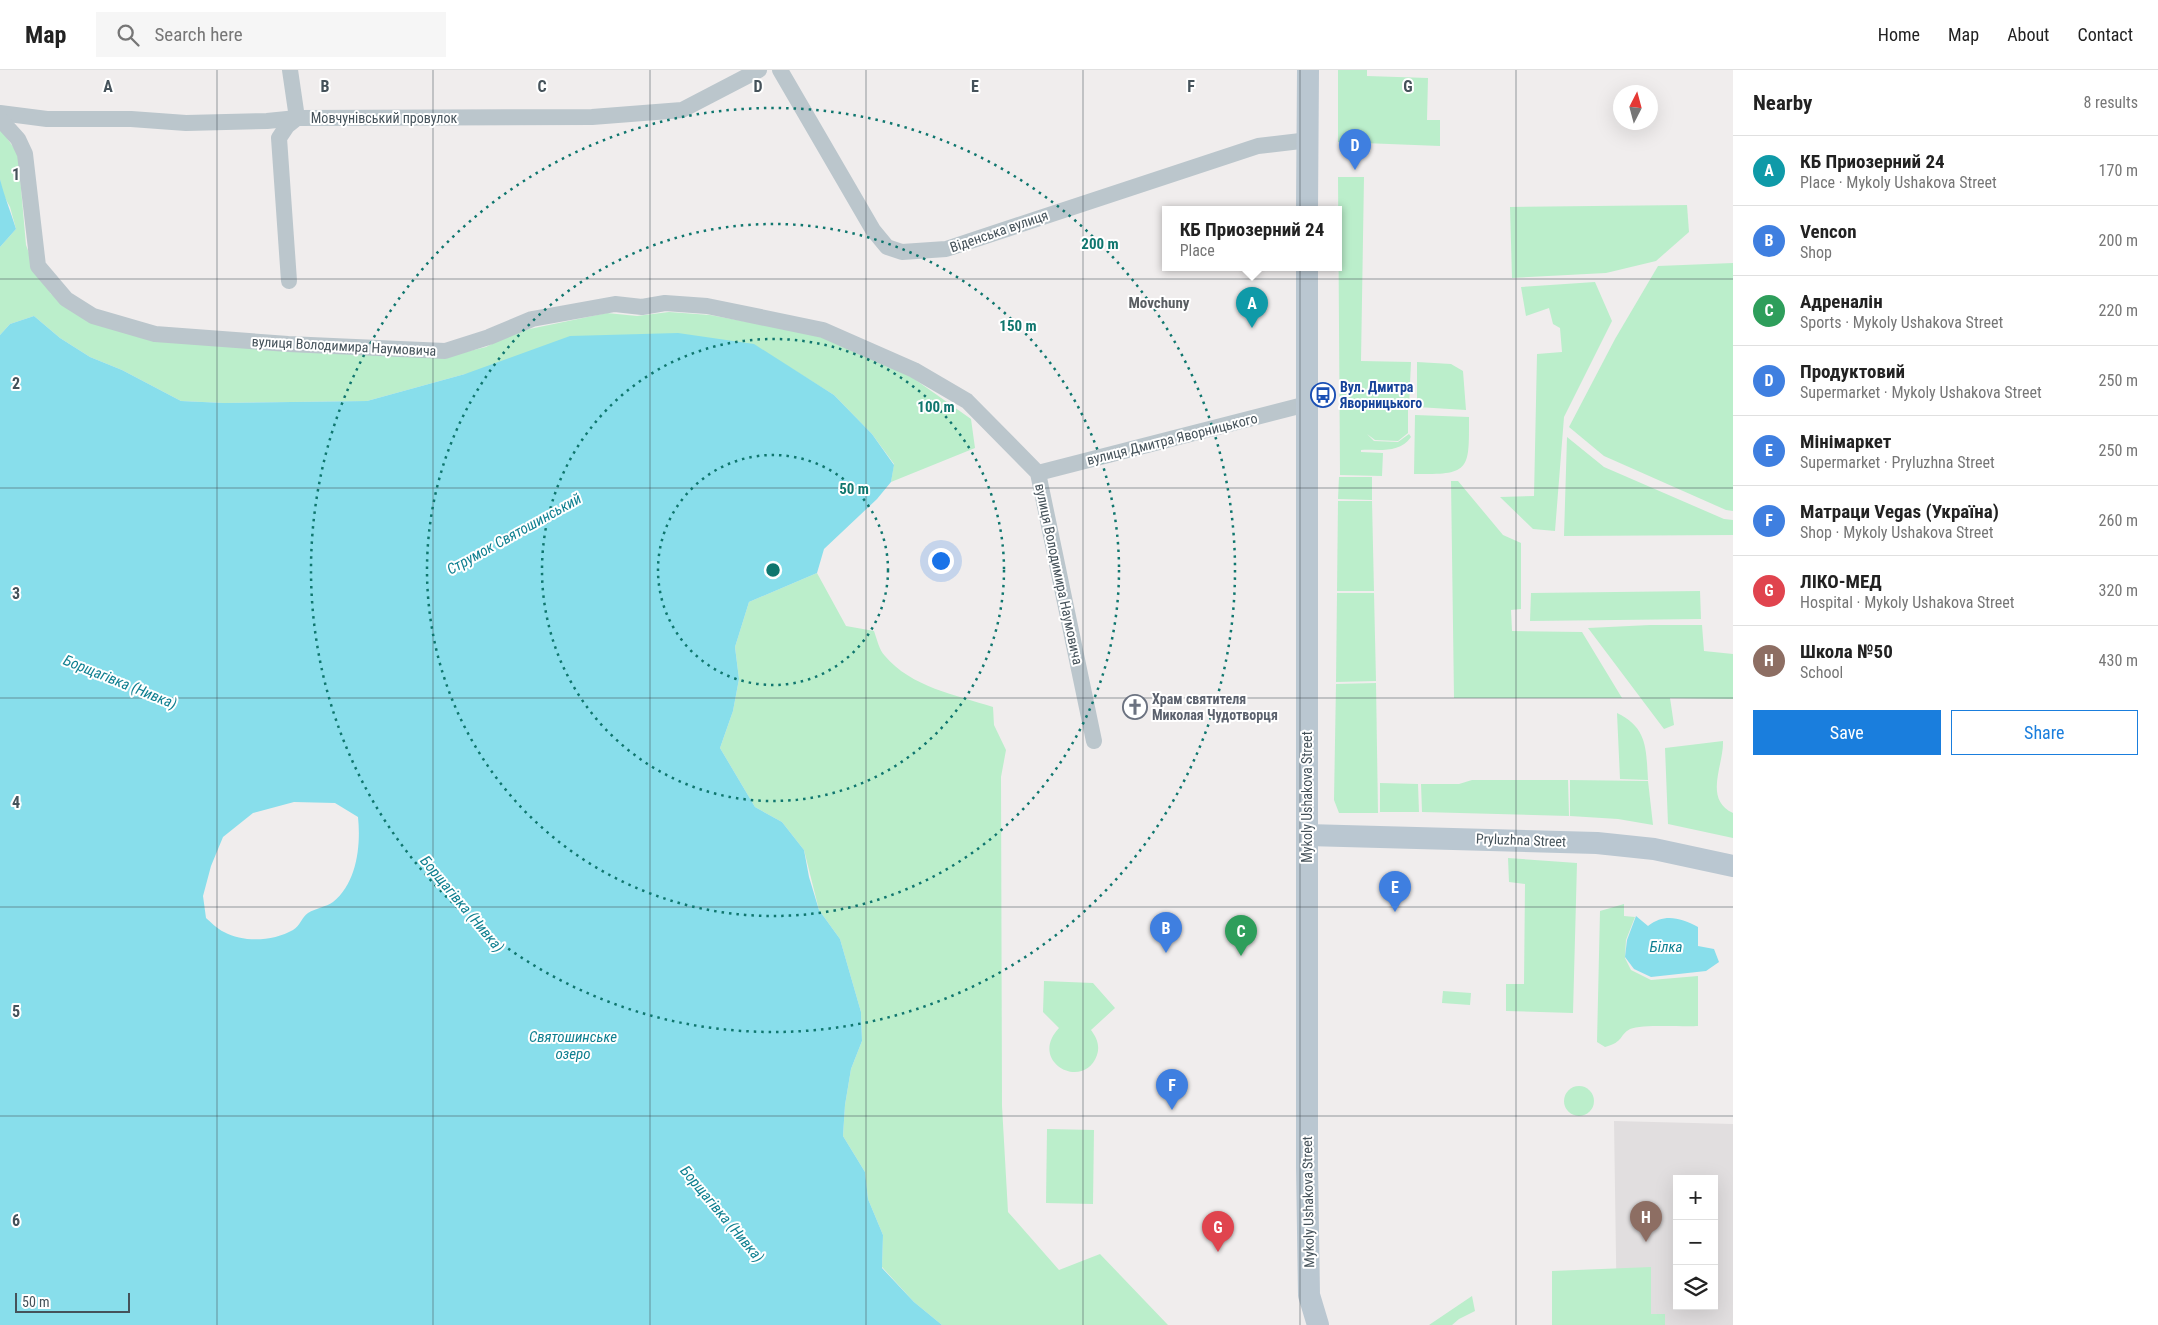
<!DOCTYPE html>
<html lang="en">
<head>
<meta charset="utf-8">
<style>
	body { margin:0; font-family:"Roboto Condensed",sans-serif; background:#f6f6f6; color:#222 }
	.controls { position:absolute; right:15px; bottom:15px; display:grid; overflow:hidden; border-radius:0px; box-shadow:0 5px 20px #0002 }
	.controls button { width:45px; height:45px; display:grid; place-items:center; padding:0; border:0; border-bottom:1px solid #e0e0e0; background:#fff; color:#222; font:25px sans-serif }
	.compass { position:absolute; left:1613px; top:15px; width:45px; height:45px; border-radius:50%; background:#fff; box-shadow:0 5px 20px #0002; rotate:6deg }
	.scale { position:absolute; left:15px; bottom:12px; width:115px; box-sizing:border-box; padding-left:5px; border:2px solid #45525a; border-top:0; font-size:14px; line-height:18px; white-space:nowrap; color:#45525a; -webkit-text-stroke:4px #fff; paint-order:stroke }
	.you { position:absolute; left:940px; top:490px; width:18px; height:18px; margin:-12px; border:4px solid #fff; border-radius:50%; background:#1a73e8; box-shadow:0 0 0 8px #1a73e833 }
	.badge { display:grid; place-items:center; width:32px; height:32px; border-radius:50%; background:#1a7edd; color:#fff; font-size:16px; font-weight:700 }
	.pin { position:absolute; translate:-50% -41px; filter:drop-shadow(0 1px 2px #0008) }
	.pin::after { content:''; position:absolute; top:26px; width:18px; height:15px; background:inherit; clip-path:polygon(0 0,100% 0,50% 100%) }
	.popup { position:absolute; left:1162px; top:136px; width:180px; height:65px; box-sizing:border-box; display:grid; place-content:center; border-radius:0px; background:#fff; filter:drop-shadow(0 1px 4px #0005); font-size:16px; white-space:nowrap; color:#767676 }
	.popup b { font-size:19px; color:#222 }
	.popup::after { content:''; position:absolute; left:50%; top:100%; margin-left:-10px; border:10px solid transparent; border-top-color:#fff }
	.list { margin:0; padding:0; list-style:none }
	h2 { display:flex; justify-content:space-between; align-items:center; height:65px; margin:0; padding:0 20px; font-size:21px }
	h2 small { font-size:16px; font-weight:400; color:#767676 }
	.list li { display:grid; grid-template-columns:32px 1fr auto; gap:15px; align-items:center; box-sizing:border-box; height:70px; padding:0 20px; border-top:1px solid #e0e0e0 }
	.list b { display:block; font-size:19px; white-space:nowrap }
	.list p { margin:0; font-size:16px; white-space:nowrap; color:#767676 }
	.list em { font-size:16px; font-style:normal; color:#767676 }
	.actions { display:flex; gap:10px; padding:15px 20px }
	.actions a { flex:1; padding:11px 0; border:1px solid #1a7edd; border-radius:0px; text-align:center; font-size:18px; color:#1a7edd }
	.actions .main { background:#1a7edd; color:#fff }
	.icon { flex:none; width:28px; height:28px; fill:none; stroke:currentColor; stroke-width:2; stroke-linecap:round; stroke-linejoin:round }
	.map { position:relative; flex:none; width:1733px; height:1255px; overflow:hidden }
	header { display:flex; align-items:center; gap:30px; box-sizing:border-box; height:70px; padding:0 25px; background:#fff; border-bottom:1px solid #e0e0e0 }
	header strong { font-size:24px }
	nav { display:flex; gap:28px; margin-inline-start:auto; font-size:18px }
	.search { width:350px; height:45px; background:#f6f6f6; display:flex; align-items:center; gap:12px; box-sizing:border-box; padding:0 18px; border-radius:0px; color:#767676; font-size:19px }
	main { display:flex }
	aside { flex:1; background:#fff }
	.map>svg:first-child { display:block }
	.education { fill:#e1dedf; fill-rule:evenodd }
	.green { fill:#bbeecb }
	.water { fill:#88deeb; fill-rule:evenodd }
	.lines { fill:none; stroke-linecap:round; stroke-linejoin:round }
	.street { stroke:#bbc6cc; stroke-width:16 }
	.secondary { stroke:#bac7d1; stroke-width:22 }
	.grid { fill:none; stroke:#45525a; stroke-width:1; stroke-opacity:0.55 }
	.ring { fill:none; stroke:#0f766e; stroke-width:2.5; stroke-dasharray:2.5 5 }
	.labels { text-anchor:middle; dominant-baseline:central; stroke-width:4; stroke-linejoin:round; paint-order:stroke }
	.street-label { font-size:14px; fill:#45525a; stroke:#fff }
	.transit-label { font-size:14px; font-weight:bold; fill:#164399; stroke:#fff; text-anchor:start }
	.worship-label { font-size:14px; font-weight:bold; fill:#5b616d; stroke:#fff; text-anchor:start }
	.neighbourhood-label { font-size:15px; font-weight:bold; fill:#5a5e62; stroke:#fff }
	.water-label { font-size:15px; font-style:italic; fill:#0e7f90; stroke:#fff }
	.grid-label { font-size:16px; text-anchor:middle; font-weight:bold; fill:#45525a; stroke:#fff; stroke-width:4; stroke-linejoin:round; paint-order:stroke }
	.centre { fill:#0f766e; stroke:#fff; stroke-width:2.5 }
	.ring-label { font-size:15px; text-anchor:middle; font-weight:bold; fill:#0f766e; stroke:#fff; stroke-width:4; stroke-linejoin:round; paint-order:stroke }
</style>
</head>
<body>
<header>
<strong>Map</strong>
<div class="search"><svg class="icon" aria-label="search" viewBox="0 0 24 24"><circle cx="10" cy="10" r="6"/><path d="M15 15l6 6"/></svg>Search here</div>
<nav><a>Home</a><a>Map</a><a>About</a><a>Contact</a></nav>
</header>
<main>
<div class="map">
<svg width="1733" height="1255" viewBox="0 0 1733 1255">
	<rect width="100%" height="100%" fill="#f0eded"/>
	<!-- education -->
	<path class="education" d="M1614,1051L1733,1054V1255H1617ZM1677,1109H1714V1236H1677Z"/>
	<!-- green -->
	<g class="green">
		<path d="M1338,0H1367V6L1428,8L1427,50H1440V76L1338,72Z"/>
		<path d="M0,58L18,84L26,175L32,191L51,224L153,267L448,286L486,277L515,262L607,243L637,246L669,242L710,245L818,265L910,306L971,349L975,378L891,412L894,394L872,364L834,325L754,275L465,304L367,331L224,333L181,331L122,300L90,287L60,268L34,246L10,254L0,265V177L16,159L10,137L2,122L0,109Z"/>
		<path d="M1338,107H1364L1361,291L1411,292L1409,337L1398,329L1408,338V363L1398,371L1375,370L1367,364L1374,371L1398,372L1409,364L1411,367C1399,384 1379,379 1361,380V382L1383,383L1382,406L1340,405Z"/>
		<path d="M1687,135L1689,162L1656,191L1606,203L1512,208L1510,137Z"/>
		<path d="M1733,193V441L1726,440L1604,386L1569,357L1615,269L1658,196Z"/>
		<path d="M1595,212L1612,251L1564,347L1555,461L1533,459L1500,427L1534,426L1537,284L1562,282L1560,258L1553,254L1549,238L1526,246L1521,217Z"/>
		<path d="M1417,292L1451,294L1463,301L1466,340L1417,337Z"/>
		<path d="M1415,345L1469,347C1469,400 1471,405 1414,404Z"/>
		<path d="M1567,367L1604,397L1724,449L1733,450V465L1564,466Z"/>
		<path d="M1339,407H1372V430L1338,429Z"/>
		<path d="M1451,411H1458L1503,465L1521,473V539L1511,540L1512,561L1582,562L1622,628H1454Z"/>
		<path d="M1338,431H1372L1374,521H1337Z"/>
		<path d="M817,503L846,556L874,561C877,569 879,580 885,586C911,617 956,625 993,637L994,655L1006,680L1001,707L1002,1036L1008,1142L1059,1200L1100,1184L1168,1255H942L914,1232L882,1197L883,1165L868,1129L865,1102L843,1066L845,1035L851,999L862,971L861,942L840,869L819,840L804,780L782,752L755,737L720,678L733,641L739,609L735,577L749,532Z"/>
		<path d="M1700,521L1701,549L1530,551L1531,523Z"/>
		<path d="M1337,523H1374L1376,611L1336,612Z"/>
		<path d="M1650,555H1702L1704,581L1733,584V629L1670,628L1674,655L1664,659L1588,558Z"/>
		<path d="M1376,613L1378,743H1339L1334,730L1336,614Z"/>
		<path d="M1617,643C1648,658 1646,679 1648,710L1620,709Z"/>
		<path d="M1723,671C1724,695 1703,729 1733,743V768L1668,754L1665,678Z"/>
		<path d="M1472,710H1568L1569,746L1422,742L1421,714H1459Z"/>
		<path d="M1570,710L1648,711L1653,755L1618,749L1570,746Z"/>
		<path d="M1380,713L1418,714L1419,742H1380Z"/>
		<path d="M1508,788L1577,793L1573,943L1506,941V914H1524L1525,814L1509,812Z"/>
		<path d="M1624,834V846L1635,847L1626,870L1625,888L1631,900L1651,910L1698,906V956C1683,957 1642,954 1630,959C1619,965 1624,972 1605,977L1597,972L1600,841Z"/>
		<path d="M1044,911L1093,913L1115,938L1091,960C1097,968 1100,976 1097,985C1084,1022 1027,992 1059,958L1043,942Z"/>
		<path d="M1443,921L1471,923L1470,935L1442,933Z"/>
		<circle cx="1579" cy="1031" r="15"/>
		<path d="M1047,1059L1094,1060L1093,1134L1046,1133Z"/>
		<path d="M1651,1197V1244H1665V1255H1552V1201Z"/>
		<path d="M1472,1226L1475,1241L1459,1249L1452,1255H1429Z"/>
	</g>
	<!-- water -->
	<g class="water">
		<path d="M0,109C4,126 11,142 16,159L0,177Z"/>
		<path d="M34,246L60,268L90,287L122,300L181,331L224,333L367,331L465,304L570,266L678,263L754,274L834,325L872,364L894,395L891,412L877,429L824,479L817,503L749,532L735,577L739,609L733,641L720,678L755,737L782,752L804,780L809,807L819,840L840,869L861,942L862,971L851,999L845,1035L843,1066L865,1102L868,1129L883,1165L882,1198L914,1232L942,1255H0V265L10,254ZM294,732L335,733L358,747C361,775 357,813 333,832C326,837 316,838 308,843C302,847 300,856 293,860C274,871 244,873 224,862C217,859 211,852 206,848L203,826L211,796L223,767L253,743Z"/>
		<path d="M1636,846L1648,856C1665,843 1680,848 1698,857V876L1714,879L1719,892L1706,901L1651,907L1634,899L1625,887L1627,870Z"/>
	</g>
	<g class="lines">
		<!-- street -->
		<g class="street">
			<path d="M780,0L873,160L887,177L902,182L946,179L1258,76L1309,70"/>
			<path d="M0,43L47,49H131L186,53L267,51L297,48L592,47L682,40L759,0"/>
			<path d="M0,49L18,69L25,84L38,196L66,229L93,246L155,264L288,274L445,281L489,267L532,249L615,234L642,237L665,233L707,236L823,260L914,300L967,331L1038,403L1094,671"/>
			<path d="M289,211L279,68L287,56L297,48L290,0"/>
			<path d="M1038,403L1307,334"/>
		</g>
		<!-- secondary -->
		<g class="secondary">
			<path d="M1307,139L1308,0"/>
			<path d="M1307,197V1097L1309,1225L1318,1255"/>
			<path d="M1307,765L1597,773L1654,779L1733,796"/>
		</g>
	</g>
	<!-- grid -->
	<path class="grid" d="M217,0V1255M433,0V1255M650,0V1255M866,0V1255M1083,0V1255M1300,0V1255M1516,0V1255M0,209H1733M0,418H1733M0,628H1733M0,837H1733M0,1046H1733"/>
	<!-- distance rings -->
	<g class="ring">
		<circle cx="773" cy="500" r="115"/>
		<circle cx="773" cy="500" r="231"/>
		<circle cx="773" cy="500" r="346"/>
		<circle cx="773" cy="500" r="462"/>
	</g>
	<!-- icons -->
	<defs>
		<symbol id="bus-ring" viewBox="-11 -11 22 22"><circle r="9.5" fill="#fff" stroke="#1a4fb4" stroke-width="1.5"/><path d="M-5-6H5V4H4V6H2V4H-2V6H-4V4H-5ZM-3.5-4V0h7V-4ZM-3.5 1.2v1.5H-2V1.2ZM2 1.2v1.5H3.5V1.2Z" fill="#1a4fb4"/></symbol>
		<symbol id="church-ring" viewBox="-11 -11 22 22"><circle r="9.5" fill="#fff" stroke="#6b7280" stroke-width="1.5"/><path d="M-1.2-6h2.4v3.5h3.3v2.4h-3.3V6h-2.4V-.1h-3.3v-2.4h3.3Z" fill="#6b7280"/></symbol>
	</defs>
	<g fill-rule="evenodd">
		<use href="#bus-ring" x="1309" y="311" width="28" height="28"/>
		<use href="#church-ring" x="1121" y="623" width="28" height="28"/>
	</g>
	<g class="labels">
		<!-- street labels -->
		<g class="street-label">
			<text x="384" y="48">Мовчунівський провулок</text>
			<text transform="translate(999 161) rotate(-19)">Віденська вулиця</text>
			<text transform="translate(344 276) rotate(3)">вулиця Володимира Наумовича</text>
			<text transform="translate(1172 369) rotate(-14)">вулиця Дмитра Яворницького</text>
			<text transform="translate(1059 504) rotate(78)">вулиця Володимира Наумовича</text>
			<text transform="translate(1307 727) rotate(-90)">Mykoly Ushakova Street</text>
			<text transform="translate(1521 770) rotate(2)">Pryluzhna Street</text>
			<text transform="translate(1308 1132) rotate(-91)">Mykoly Ushakova Street</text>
		</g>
		<!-- transit labels -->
		<g class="transit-label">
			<text x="1340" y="317">Вул. Дмитра<tspan x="1340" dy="16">Яворницького</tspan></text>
		</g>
		<!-- worship labels -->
		<g class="worship-label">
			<text x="1152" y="629">Храм святителя<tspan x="1152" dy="16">Миколая Чудотворця</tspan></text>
		</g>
		<!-- neighbourhood labels -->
		<g class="neighbourhood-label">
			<text x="1159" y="233">Movchuny</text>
		</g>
		<!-- water labels -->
		<g class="water-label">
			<text transform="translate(514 464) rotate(-29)">Струмок Святошинський</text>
			<text transform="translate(120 612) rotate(22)">Борщагівка (Нивка)</text>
			<text transform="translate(462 834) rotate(50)">Борщагівка (Нивка)</text>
			<text x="1666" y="877">Білка</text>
			<text x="573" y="967">Святошинське<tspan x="573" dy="17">озеро</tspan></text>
			<text transform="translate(722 1144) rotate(50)">Борщагівка (Нивка)</text>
		</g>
	</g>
	<g class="grid-label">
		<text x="108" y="22">A</text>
		<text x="325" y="22">B</text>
		<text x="542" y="22">C</text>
		<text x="758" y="22">D</text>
		<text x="975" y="22">E</text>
		<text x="1191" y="22">F</text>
		<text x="1408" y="22">G</text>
		<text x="16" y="110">1</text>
		<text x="16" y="319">2</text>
		<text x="16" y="529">3</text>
		<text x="16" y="738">4</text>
		<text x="16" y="947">5</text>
		<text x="16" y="1156">6</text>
	</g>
	<circle cx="773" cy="500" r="8" class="centre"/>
	<g class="ring-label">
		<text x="1100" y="179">200 m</text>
		<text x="1018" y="261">150 m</text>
		<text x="936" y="342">100 m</text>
		<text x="854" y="424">50 m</text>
	</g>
</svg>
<div class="controls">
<button>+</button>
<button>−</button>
<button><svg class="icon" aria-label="layers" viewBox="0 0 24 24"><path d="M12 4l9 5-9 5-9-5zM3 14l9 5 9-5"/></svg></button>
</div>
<svg class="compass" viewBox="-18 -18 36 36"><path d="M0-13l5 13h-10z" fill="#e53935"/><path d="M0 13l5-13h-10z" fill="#767676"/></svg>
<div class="scale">50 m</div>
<div class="you"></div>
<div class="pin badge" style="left:1252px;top:258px;background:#0f9aa8">A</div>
<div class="popup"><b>КБ Приозерний 24</b>Place</div>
<div class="pin badge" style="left:1166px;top:883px;background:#3f7fe0">B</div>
<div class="pin badge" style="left:1241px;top:886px;background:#2e9e5b">C</div>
<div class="pin badge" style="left:1355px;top:100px;background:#3f7fe0">D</div>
<div class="pin badge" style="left:1395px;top:842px;background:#3f7fe0">E</div>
<div class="pin badge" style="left:1172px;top:1040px;background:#3f7fe0">F</div>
<div class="pin badge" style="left:1218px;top:1182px;background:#e0444e">G</div>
<div class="pin badge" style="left:1646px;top:1172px;background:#8d6e63">H</div>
</div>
<aside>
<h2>Nearby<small>8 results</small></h2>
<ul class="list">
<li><span class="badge" style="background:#0f9aa8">A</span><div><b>КБ Приозерний 24</b><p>Place · Mykoly Ushakova Street</p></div><em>170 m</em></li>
<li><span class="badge" style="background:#3f7fe0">B</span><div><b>Vencon</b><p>Shop</p></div><em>200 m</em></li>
<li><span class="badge" style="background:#2e9e5b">C</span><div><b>Адреналін</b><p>Sports · Mykoly Ushakova Street</p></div><em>220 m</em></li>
<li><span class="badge" style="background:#3f7fe0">D</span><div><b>Продуктовий</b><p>Supermarket · Mykoly Ushakova Street</p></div><em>250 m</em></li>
<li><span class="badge" style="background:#3f7fe0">E</span><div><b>Мінімаркет</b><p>Supermarket · Pryluzhna Street</p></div><em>250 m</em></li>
<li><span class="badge" style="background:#3f7fe0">F</span><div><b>Матраци Vegas (Україна)</b><p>Shop · Mykoly Ushakova Street</p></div><em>260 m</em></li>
<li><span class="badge" style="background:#e0444e">G</span><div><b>ЛІКО-МЕД</b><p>Hospital · Mykoly Ushakova Street</p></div><em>320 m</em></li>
<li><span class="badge" style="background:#8d6e63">H</span><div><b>Школа №50</b><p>School</p></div><em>430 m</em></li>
</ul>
<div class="actions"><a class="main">Save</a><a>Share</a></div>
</aside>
</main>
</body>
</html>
